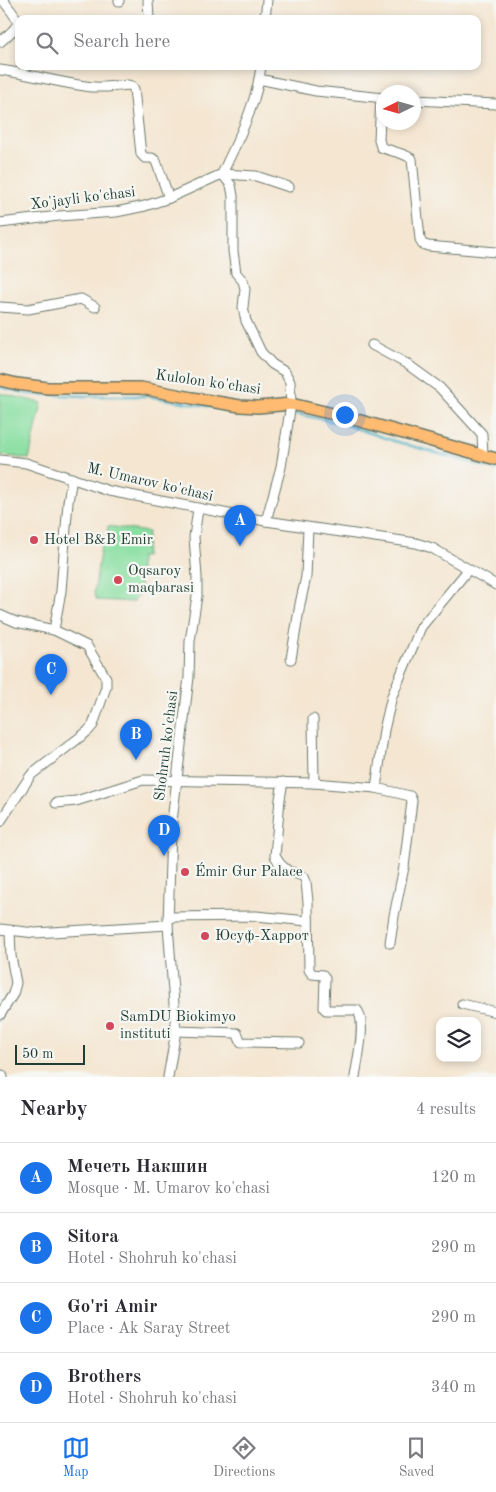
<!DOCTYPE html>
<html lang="en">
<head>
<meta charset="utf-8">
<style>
	body { margin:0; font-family:"Old Standard TT",serif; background:#f7f7f7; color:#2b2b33 }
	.controls { position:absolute; right:15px; bottom:15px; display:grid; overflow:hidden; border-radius:10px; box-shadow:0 2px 8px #0003 }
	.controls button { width:45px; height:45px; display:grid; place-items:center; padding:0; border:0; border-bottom:1px solid #e1e1e2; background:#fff; color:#2b2b33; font:25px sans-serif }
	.compass { position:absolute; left:376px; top:85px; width:45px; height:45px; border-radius:50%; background:#fff; box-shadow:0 2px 8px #0003; rotate:265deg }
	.scale { position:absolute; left:15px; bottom:12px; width:70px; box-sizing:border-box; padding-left:5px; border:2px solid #1f3d34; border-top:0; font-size:14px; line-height:18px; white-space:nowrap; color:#1f3d34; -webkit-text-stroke:4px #f6f6f2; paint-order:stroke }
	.you { position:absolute; left:344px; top:414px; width:18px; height:18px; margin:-12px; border:4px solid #fff; border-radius:50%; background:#1a73e8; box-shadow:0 0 0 8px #1a73e833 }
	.badge { display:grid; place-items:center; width:32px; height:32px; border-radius:50%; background:#1a73e8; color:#fff; font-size:16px; font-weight:700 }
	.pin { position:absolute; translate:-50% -41px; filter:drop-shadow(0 1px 2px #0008) }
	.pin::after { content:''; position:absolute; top:26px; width:18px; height:15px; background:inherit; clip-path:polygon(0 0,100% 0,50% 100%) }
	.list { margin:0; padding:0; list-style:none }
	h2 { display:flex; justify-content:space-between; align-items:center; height:65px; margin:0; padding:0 20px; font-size:21px }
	h2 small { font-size:16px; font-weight:400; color:#7c7c81 }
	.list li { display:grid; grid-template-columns:32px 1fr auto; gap:15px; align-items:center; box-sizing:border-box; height:70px; padding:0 20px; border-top:1px solid #e1e1e2 }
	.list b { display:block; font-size:19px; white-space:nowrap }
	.list p { margin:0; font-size:16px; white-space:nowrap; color:#7c7c81 }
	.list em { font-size:16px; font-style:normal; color:#7c7c81 }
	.icon { flex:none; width:28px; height:28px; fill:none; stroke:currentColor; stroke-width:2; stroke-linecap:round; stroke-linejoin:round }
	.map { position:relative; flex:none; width:496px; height:1077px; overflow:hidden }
	.search { position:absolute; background:#fff; box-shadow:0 2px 8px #0003; left:15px; right:15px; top:15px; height:55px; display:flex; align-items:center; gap:12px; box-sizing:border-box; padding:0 18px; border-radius:10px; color:#7c7c81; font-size:19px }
	.sheet { height:345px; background:#fff }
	nav { display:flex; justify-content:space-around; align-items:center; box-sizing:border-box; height:70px; border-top:1px solid #e1e1e2; background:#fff; font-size:14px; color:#7c7c81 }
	nav a { display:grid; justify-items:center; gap:2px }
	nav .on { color:#1a73e8 }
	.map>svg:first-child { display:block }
	.green { fill:#8adfa2; stroke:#548e6b }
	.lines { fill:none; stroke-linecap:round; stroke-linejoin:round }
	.stream { stroke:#49b1c8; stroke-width:2.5 }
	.minor-casing { stroke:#6a786b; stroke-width:11 }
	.major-casing { stroke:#6a786b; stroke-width:14 }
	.minor { stroke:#fff; stroke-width:9 }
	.major { stroke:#febb71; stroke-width:11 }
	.poi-dot { fill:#d1495b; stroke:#f6f6f2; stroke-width:2 }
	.labels { text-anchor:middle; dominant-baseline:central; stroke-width:4.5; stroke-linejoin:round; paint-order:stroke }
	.street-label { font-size:15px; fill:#1f3d34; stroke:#f6f6f2 }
	.poi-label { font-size:15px; fill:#1f3d34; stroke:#f6f6f2; text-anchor:start }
</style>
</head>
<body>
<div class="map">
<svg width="496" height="1077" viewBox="0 0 496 1077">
	<rect width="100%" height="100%" fill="#f6f6f2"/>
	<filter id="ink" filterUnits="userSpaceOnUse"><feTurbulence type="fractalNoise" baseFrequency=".02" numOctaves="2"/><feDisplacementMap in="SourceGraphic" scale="10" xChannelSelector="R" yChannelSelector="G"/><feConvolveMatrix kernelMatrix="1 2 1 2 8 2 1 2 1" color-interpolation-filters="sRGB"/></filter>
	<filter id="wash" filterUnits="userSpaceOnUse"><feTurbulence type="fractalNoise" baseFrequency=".0096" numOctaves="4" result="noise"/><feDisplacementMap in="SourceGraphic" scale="20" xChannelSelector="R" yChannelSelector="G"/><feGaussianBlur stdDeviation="1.12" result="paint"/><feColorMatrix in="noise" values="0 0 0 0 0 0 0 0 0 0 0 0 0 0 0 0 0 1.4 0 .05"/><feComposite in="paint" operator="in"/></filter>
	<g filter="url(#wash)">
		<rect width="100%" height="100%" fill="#f4e6d1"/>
		<!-- green -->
		<g class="green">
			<path d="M0,393L42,403L29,459L0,455Z"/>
			<path d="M108,526L148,532L145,557H140V592L133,602L97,600L94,594L101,546L106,543Z"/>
		</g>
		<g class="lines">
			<!-- stream -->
			<path class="stream" d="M0,387L27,394L85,396H148L247,413L297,414L340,423L394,441L496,470"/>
		</g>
	</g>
	<g filter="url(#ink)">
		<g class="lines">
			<defs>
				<g id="minor">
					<path d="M119,0V1"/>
					<path d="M148,0L149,19"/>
					<path d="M265,19L267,0"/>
					<path d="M0,42C24,21 21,25 3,0"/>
					<path d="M261,66C257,104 238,139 222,174L231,185L233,196V251L236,273L243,281L245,289L243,307L246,321L261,352L272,364L285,372L290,382L291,404L281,467L266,521"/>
					<path d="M0,70C29,74 56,82 85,86C99,89 114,86 128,85L132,86L134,89L141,154L145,158H152L156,161L169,198"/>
					<path d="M259,79L316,91L384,98"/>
					<path d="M381,98L379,140L381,147C391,152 403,152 412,159L420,239L422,244L428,246L496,252"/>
					<path d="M414,100L496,104"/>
					<path d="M0,223L59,216L116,212L145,206L169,198L222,174L256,176L289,187"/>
					<path d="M0,307L28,309L81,299L95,307"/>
					<path d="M372,345L407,364L440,388L482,434L483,455"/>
					<path d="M0,460L26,463L109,491L266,521L416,543L432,548L496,585"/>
					<path d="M0,615L16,622L54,630L87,646L106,678V687L93,725L88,731L31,775L0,822"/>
					<path d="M54,630L61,591L68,502L72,478"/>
					<path d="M291,659L300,604L306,577L308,528"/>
					<path d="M313,719L314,783"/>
					<path d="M283,782L280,799L275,856L280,864L288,871L300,875L304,877L306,882L308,902L309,970L312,974L323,975L325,978L324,1008L326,1010H357C367,1021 357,1062 355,1077"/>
					<path d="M376,788L410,796L412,801L404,867L394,916L390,943"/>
					<path d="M56,803L76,801L143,780L314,783L376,788L384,730L392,696L421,627L468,570"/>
					<path d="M168,917L256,916L308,921"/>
					<path d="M0,929L35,933L168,925"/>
					<path d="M462,1004L496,1012"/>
					<path d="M0,1015L13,994L16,983L11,956L10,931"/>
					<path d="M176,1031L237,1033L241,1042L299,1043"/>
					<path d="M2,1075L3,1077"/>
					<path d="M168,1077L176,1031L168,925L171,830L189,677L190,641L197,596V577L194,537L198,509"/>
				</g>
				<path id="major" d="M0,380L17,384L48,388H141L192,398L240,406L258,407L291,404L350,418L496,459"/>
			</defs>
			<!-- minor casing -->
			<use href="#minor" class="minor-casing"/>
			<!-- major casing -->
			<use href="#major" class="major-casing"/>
			<!-- minor -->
			<use href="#minor" class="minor"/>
			<!-- major -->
			<use href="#major" class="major"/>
		</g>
	</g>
	<!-- markers -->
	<g class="poi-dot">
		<circle cx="34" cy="540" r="5"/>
		<circle cx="118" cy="580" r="5"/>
		<circle cx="185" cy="872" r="5"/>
		<circle cx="205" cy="936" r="5"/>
		<circle cx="110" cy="1026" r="5"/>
	</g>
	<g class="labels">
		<!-- street labels -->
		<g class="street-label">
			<text transform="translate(83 199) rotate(-7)">Xo'jayli ko'chasi</text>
			<text transform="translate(208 383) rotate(8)">Kulolon ko'chasi</text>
			<text transform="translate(150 483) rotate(13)">M. Umarov ko'chasi</text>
			<text transform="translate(167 746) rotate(-83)">Shohruh ko'chasi</text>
		</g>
		<!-- poi labels -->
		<g class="poi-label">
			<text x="44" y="540">Hotel B&amp;B Emir</text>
			<text x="128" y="571">Oqsaroy<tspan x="128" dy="17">maqbarasi</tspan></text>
			<text x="195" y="872">Émir Gur Palace</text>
			<text x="215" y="936">Юсуф-Харрот</text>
			<text x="120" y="1017">SamDU Biokimyo<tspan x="120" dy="17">instituti</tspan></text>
		</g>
	</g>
</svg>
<div class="controls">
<button><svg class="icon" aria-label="layers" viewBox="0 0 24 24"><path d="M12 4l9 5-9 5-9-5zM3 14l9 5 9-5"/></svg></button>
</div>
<svg class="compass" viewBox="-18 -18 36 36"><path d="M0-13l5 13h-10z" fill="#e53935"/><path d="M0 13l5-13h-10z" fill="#7c7c81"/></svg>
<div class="scale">50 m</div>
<div class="you"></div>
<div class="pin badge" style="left:240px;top:546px">A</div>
<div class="pin badge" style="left:136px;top:760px">B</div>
<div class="pin badge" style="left:51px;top:695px">C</div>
<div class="pin badge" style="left:164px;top:856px">D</div>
<div class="search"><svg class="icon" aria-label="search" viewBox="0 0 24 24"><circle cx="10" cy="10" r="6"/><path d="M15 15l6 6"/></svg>Search here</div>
</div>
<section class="sheet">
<h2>Nearby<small>4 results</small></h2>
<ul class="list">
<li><span class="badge">A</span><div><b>Мечеть Накшин</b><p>Mosque · M. Umarov ko'chasi</p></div><em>120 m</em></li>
<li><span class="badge">B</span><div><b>Sitora</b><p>Hotel · Shohruh ko'chasi</p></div><em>290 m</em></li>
<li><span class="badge">C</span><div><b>Go'ri Amir</b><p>Place · Ak Saray Street</p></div><em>290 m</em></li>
<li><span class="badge">D</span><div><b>Brothers</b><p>Hotel · Shohruh ko'chasi</p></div><em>340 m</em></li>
</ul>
</section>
<nav>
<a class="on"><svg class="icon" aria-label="map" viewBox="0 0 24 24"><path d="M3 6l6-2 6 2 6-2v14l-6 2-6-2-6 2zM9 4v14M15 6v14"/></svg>Map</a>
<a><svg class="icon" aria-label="directions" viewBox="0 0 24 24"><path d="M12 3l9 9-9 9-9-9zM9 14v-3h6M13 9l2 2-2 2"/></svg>Directions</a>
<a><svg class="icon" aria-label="saved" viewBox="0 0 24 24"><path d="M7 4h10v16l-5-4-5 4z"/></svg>Saved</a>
</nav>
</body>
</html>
